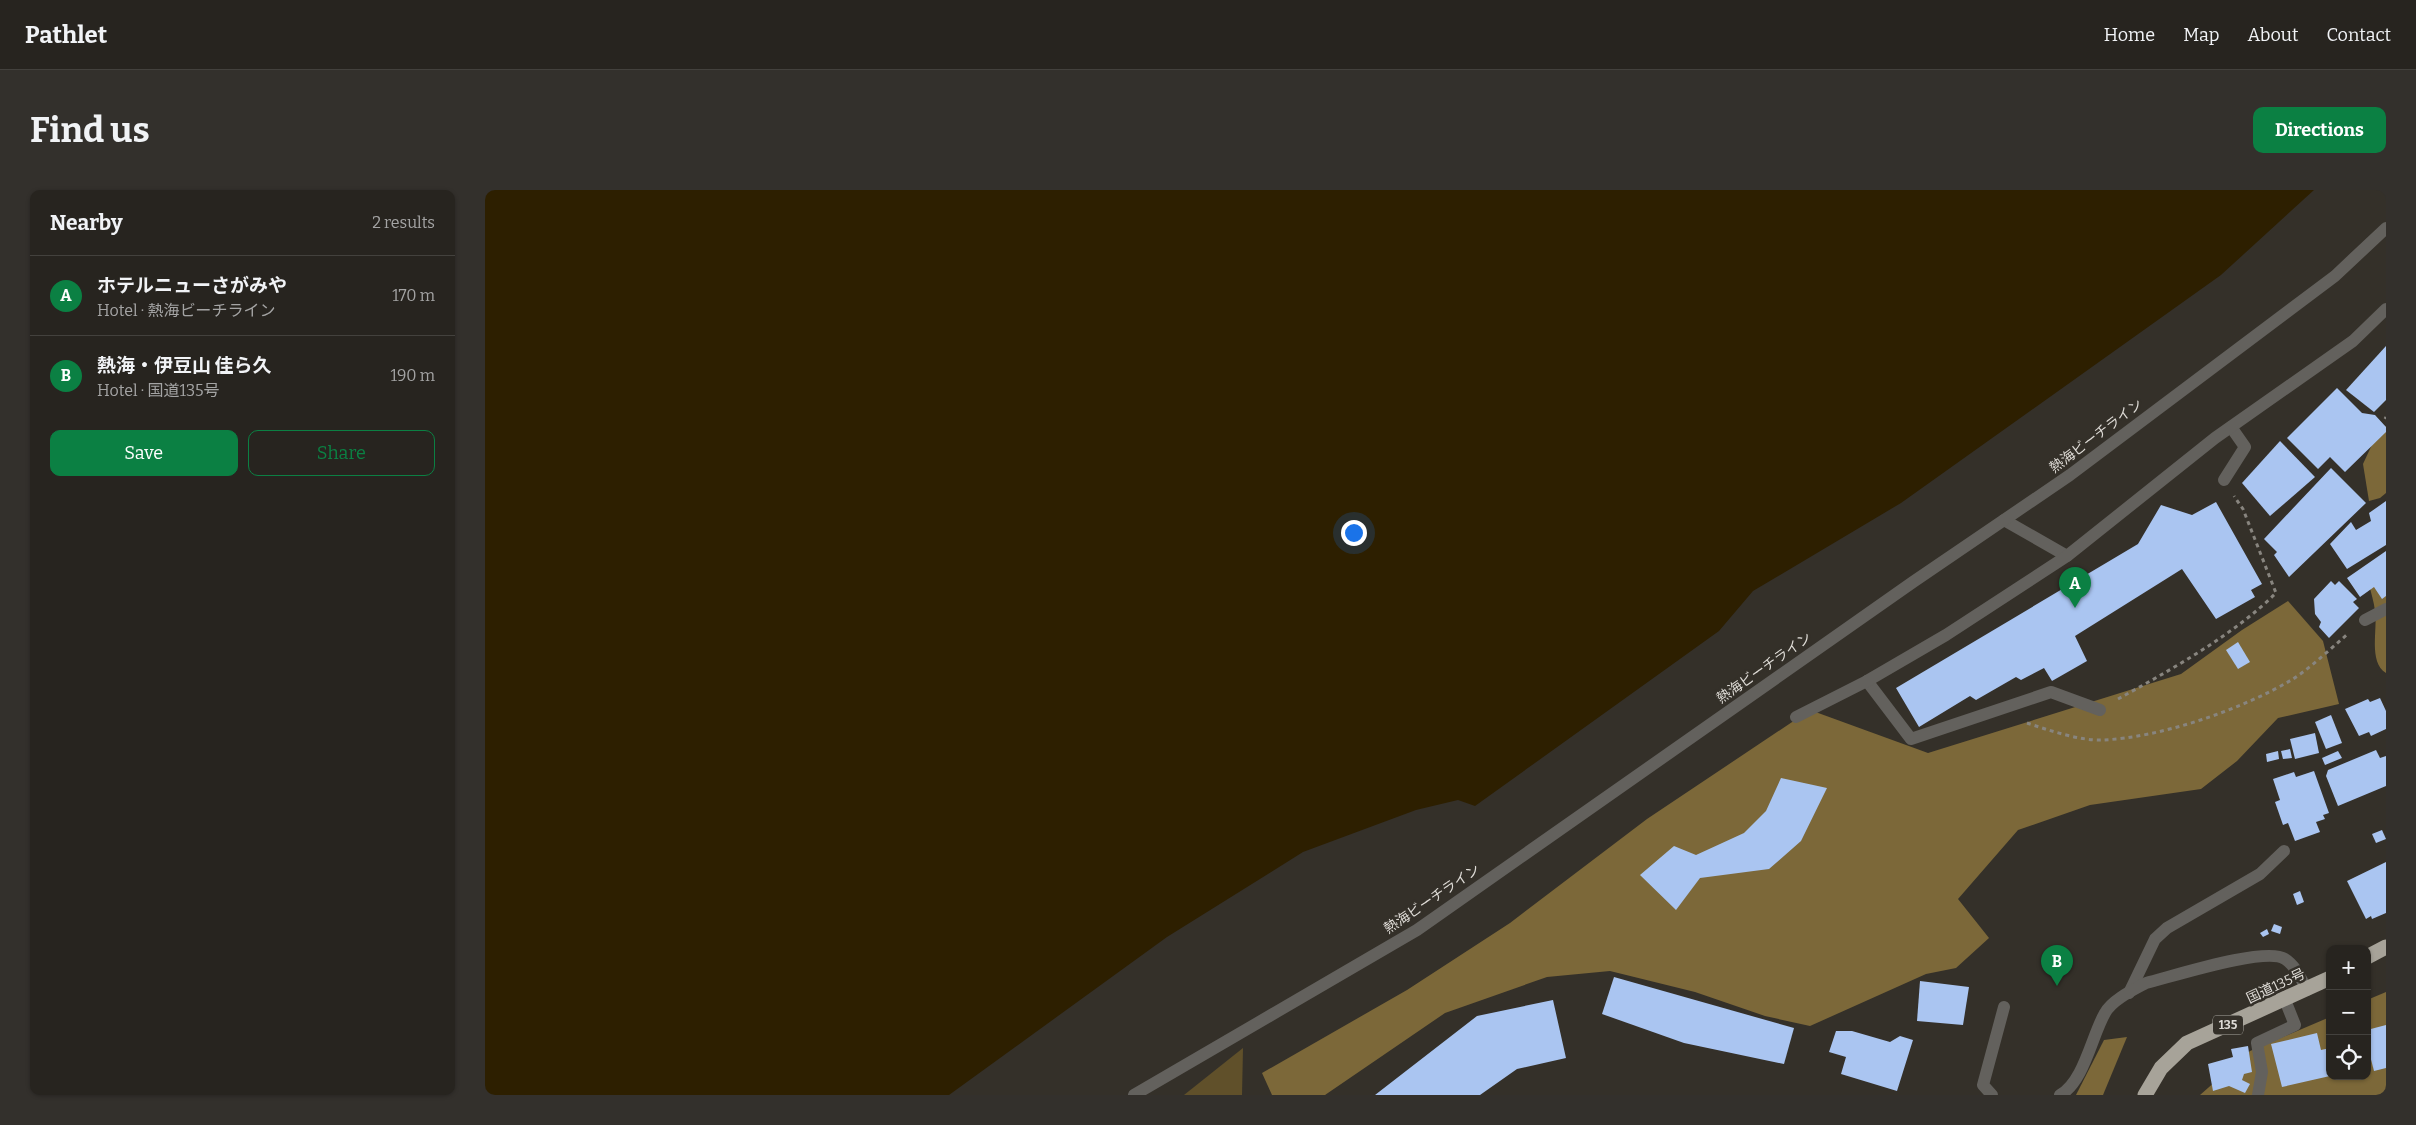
<!DOCTYPE html>
<html lang="en">
<head>
<meta charset="utf-8">
<style>
	body { margin:0; font-family:Bitter,"Noto Sans JP",serif; background:#33302c; color:#f1f3f6 }
	.controls { position:absolute; right:15px; bottom:15px; display:grid; overflow:hidden; border-radius:10px; box-shadow:0 1px 4px #0004 }
	.controls button { width:45px; height:45px; display:grid; place-items:center; padding:0; border:0; border-bottom:1px solid #43413d; background:#27241f; color:#f1f3f6; font:25px sans-serif }
	.you { position:absolute; left:868px; top:342px; width:18px; height:18px; margin:-12px; border:4px solid #fff; border-radius:50%; background:#1a73e8; box-shadow:0 0 0 8px #1a73e833 }
	.badge { display:grid; place-items:center; width:32px; height:32px; border-radius:50%; background:#0b8043; color:#fff; font-size:16px; font-weight:700 }
	.pin { position:absolute; translate:-50% -41px; filter:drop-shadow(0 1px 2px #0008) }
	.pin::after { content:''; position:absolute; top:26px; width:18px; height:15px; background:inherit; clip-path:polygon(0 0,100% 0,50% 100%) }
	.list { margin:0; padding:0; list-style:none }
	h2 { display:flex; justify-content:space-between; align-items:center; height:65px; margin:0; padding:0 20px; font-size:21px }
	h2 small { font-size:16px; font-weight:400; color:#a4a4a4 }
	.list li { display:grid; grid-template-columns:32px 1fr auto; gap:15px; align-items:center; box-sizing:border-box; height:80px; padding:0 20px; border-top:1px solid #43413d }
	.list b { display:block; font-size:19px; white-space:nowrap }
	.list p { margin:0; font-size:16px; white-space:nowrap; color:#a4a4a4 }
	.list em { font-size:16px; font-style:normal; color:#a4a4a4 }
	.actions { display:flex; gap:10px; padding:15px 20px }
	.actions a { flex:1; padding:11px 0; border:1px solid #0b8043; border-radius:10px; text-align:center; font-size:18px; color:#0b8043 }
	.actions .main { background:#0b8043; color:#fff }
	.icon { flex:none; width:28px; height:28px; fill:none; stroke:currentColor; stroke-width:2; stroke-linecap:round; stroke-linejoin:round }
	.map { position:relative; flex:none; width:1901px; height:905px; overflow:hidden; border-radius:10px }
	header { display:flex; align-items:center; gap:30px; box-sizing:border-box; height:70px; padding:0 25px; background:#27241f; border-bottom:1px solid #43413d }
	header strong { font-size:24px }
	nav { display:flex; gap:28px; margin-inline-start:auto; font-size:18px }
	.intro { display:flex; align-items:center; justify-content:space-between; box-sizing:border-box; height:120px; padding:0 30px }
	h1 { margin:0; font-size:35px }
	.button { padding:12px 22px; border-radius:10px; background:#0b8043; color:#fff; font-size:18px; font-weight:700 }
	main { display:flex; gap:30px; padding:0 30px }
	aside { flex:1; background:#27241f; border-radius:10px; box-shadow:0 1px 4px #0004 }
	.map>svg:first-child { display:block }
	.green { fill:#60502a }
	.forest { fill:#7c6839 }
	.water { fill:#2d1f00 }
	.building { fill:#aac5f1 }
	.lines { fill:none; stroke-linecap:round; stroke-linejoin:round }
	.path { stroke:#88857f; stroke-width:3; stroke-dasharray:4 4; stroke-linecap:butt }
	.minor { stroke:#63615d; stroke-width:12 }
	.highway { stroke:#a7a399; stroke-width:15 }
	.labels { text-anchor:middle; dominant-baseline:central; stroke-width:5; stroke-linejoin:round; paint-order:stroke }
	.shield { fill:#343029; stroke:#aba8a2; stroke-width:1 }
	.shield-label { font-size:12px; font-weight:bold; fill:#dedbd6 }
	.street-label { font-size:14px; fill:#dedbd6; stroke:#343029 }
</style>
</head>
<body>
<header>
<strong>Pathlet</strong>
<nav><a>Home</a><a>Map</a><a>About</a><a>Contact</a></nav>
</header>
<div class="intro"><h1>Find us</h1><a class="button">Directions</a></div>
<main>
<aside>
<h2>Nearby<small>2 results</small></h2>
<ul class="list">
<li><span class="badge">A</span><div><b>ホテルニューさがみや</b><p>Hotel · 熱海ビーチライン</p></div><em>170 m</em></li>
<li><span class="badge">B</span><div><b>熱海・伊豆山 佳ら久</b><p>Hotel · 国道135号</p></div><em>190 m</em></li>
</ul>
<div class="actions"><a class="main">Save</a><a>Share</a></div>
</aside>
<div class="map">
<svg width="1901" height="905" viewBox="0 0 1901 905">
	<rect width="100%" height="100%" fill="#343029"/>
	<!-- green -->
	<path class="green" d="M758,858L757,905H699Z"/>
	<!-- forest -->
	<g class="forest">
		<path d="M1901,236V303L1895,308L1884,311L1878,274L1891,246Z"/>
		<path d="M1901,387V483C1883,472 1893,439 1890,421C1889,412 1886,403 1884,394Z"/>
		<path d="M1803,411L1838,451L1854,514L1793,528L1752,571L1716,599L1605,615L1533,640L1473,709L1504,748L1471,778L1441,784L1325,836L1280,826L1210,802L1125,781L1062,787L960,823L840,905H787L777,883L922,800L1025,733L1162,629L1325,520L1443,563L1696,484L1757,440Z"/>
		<path d="M1901,802V905H1715L1765,861L1845,827V886H1882V810Z"/>
		<path d="M1642,847L1618,905H1591L1619,850Z"/>
	</g>
	<!-- water -->
	<path class="water" d="M0,0H1829L1736,85L1416,313L1268,401L1234,441L990,616L973,610L931,620L818,662L682,747L464,905H0Z"/>
	<!-- building -->
	<g class="building">
		<path d="M1901,156V210L1889,222L1861,200Z"/>
		<path d="M1852,198L1877,223L1890,225L1901,237V242L1860,282L1845,267L1833,279L1802,248Z"/>
		<path d="M1795,251L1830,287L1785,326L1757,293Z"/>
		<path d="M1846,278L1881,313L1804,387L1789,365L1792,362L1779,349Z"/>
		<path d="M1901,311V355L1862,379L1845,354L1866,332L1871,340L1886,331L1884,323Z"/>
		<path d="M1731,312L1777,394L1766,400L1770,407L1731,429L1697,379L1590,446L1602,471L1567,491L1559,478L1536,490L1531,487L1491,510L1485,506L1434,537L1411,498L1653,354L1676,315L1707,325Z"/>
		<path d="M1901,361V406L1897,409L1889,397L1875,407L1862,388Z"/>
		<path d="M1846,391L1850,395L1854,391L1872,409L1868,412L1874,418L1844,448L1834,437L1836,432L1830,424L1829,409Z"/>
		<path d="M1753,452L1765,472L1753,479L1741,460Z"/>
		<path d="M1895,508L1901,521V539L1886,546L1884,542L1874,546L1860,519L1883,509L1885,512Z"/>
		<path d="M1846,525L1857,553L1841,559L1830,532Z"/>
		<path d="M1830,543L1834,563L1810,569L1805,549Z"/>
		<path d="M1805,559L1807,568L1798,569L1796,561Z"/>
		<path d="M1891,560L1895,568L1901,566V596L1853,616L1841,586L1843,580Z"/>
		<path d="M1793,561L1794,569L1782,572L1781,564Z"/>
		<path d="M1853,561L1857,568L1840,575L1837,568Z"/>
		<path d="M1829,581L1844,623L1838,625L1840,629L1831,632L1835,642L1810,651L1803,633L1798,635L1790,612L1795,610L1788,589L1809,582L1811,587Z"/>
		<path d="M1296,588L1342,598L1316,651L1284,679L1215,688L1191,720L1155,685L1189,656L1211,665L1259,643L1281,621Z"/>
		<path d="M1897,640L1901,649L1891,653L1887,644Z"/>
		<path d="M1901,672V723L1887,729L1886,726L1881,729L1862,691Z"/>
		<path d="M1815,701L1819,712L1812,715L1808,704Z"/>
		<path d="M1789,734L1797,737L1795,744L1786,741Z"/>
		<path d="M1782,739L1784,744L1778,747L1775,743Z"/>
		<path d="M1129,787L1309,838L1299,874L1199,853L1117,824Z"/>
		<path d="M1435,791L1484,797L1478,835L1432,831Z"/>
		<path d="M1068,810L1081,868L1032,879L995,905H890L992,826Z"/>
		<path d="M1901,835V878L1889,881L1882,854V840Z"/>
		<path d="M1351,841H1367L1405,852L1415,846L1428,850L1412,901L1356,884L1361,867L1344,862Z"/>
		<path d="M1832,843L1836,860L1845,858V886L1797,897L1786,854Z"/>
		<path d="M1763,856L1767,882L1759,884L1757,890L1765,894L1760,903L1744,896L1728,901L1723,874L1748,867L1746,859Z"/>
	</g>
	<g class="lines">
		<!-- path -->
		<g class="path">
			<path d="M1900,229L1901,227"/>
			<path d="M1633,509C1684,481 1750,444 1791,403L1758,319L1749,306"/>
			<path d="M1542,533C1563,540 1595,551 1617,550C1675,548 1758,519 1808,489C1828,476 1846,458 1864,443"/>
		</g>
		<!-- minor -->
		<g class="minor">
			<path d="M1739,290L1760,257L1746,237"/>
			<path d="M1519,330L1582,366"/>
			<path d="M1880,430L1901,419"/>
			<path d="M1382,491L1426,549L1566,502L1615,520"/>
			<path d="M1311,527L1382,491L1461,445L1582,366L1730,248L1868,151L1901,119"/>
			<path d="M1644,803L1670,749L1682,738L1775,684L1799,661"/>
			<path d="M649,905L932,740L1428,392L1585,285L1850,86L1901,38"/>
			<path d="M1507,905L1498,895L1519,817"/>
			<path d="M1575,905C1599,892 1607,845 1620,823C1627,810 1648,800 1661,793C1686,787 1781,756 1800,769C1811,776 1816,789 1822,800"/>
			<path d="M1773,905L1777,882L1772,853L1810,835L1800,810"/>
		</g>
		<!-- highway -->
		<g class="highway">
			<path d="M1882,767L1901,757"/>
			<path d="M1660,905L1676,878L1702,853L1845,788"/>
		</g>
	</g>
	<g class="labels">
		<!-- shield labels -->
		<rect class="shield" x="1728" y="825.5" width="30" height="19" rx="4"/>
		<g class="shield-label">
			<text x="1743" y="835">135</text>
		</g>
		<!-- street labels -->
		<g class="street-label">
			<text transform="translate(1611 246) rotate(-37)">熱海ビーチライン</text>
			<text transform="translate(1279 478) rotate(-35)">熱海ビーチライン</text>
			<text transform="translate(947 709) rotate(-34)">熱海ビーチライン</text>
			<text transform="translate(1791 796) rotate(-25)">国道135号</text>
		</g>
	</g>
</svg>
<div class="controls">
<button>+</button>
<button>−</button>
<button><svg class="icon" aria-label="locate" viewBox="0 0 24 24"><circle cx="12" cy="12" r="6"/><path d="M12 2v4M12 18v4M2 12h4M18 12h4"/></svg></button>
</div>
<div class="you"></div>
<div class="pin badge" style="left:1590px;top:418px">A</div>
<div class="pin badge" style="left:1572px;top:796px">B</div>
</div>
</main>
</body>
</html>
